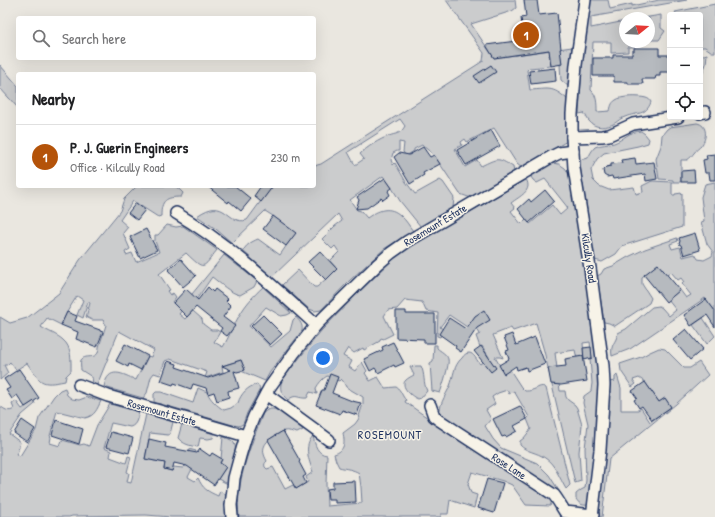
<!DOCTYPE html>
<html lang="en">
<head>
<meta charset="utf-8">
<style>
	body { margin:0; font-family:"Patrick Hand",sans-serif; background:#f6f6f6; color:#202124 }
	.controls { position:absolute; right:12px; top:12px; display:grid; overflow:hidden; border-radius:4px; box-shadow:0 4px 16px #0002 }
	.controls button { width:36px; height:36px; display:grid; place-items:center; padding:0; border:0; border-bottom:1px solid #e0e0e0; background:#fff; color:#202124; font:20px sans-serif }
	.compass { position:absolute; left:619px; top:12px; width:36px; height:36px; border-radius:50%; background:#fff; box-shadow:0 4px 16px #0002; rotate:72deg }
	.you { position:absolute; left:323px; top:358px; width:14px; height:14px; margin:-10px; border:3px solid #fff; border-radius:50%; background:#1a73e8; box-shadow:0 0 0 6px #1a73e833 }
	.badge { display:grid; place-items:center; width:26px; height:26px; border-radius:50%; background:#b45309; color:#fff; font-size:13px; font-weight:700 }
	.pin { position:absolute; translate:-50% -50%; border:2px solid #fff; box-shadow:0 1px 4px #0006 }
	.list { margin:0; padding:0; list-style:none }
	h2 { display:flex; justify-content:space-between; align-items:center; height:52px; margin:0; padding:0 16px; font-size:17px }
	h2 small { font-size:13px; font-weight:400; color:#757577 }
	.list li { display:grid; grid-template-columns:26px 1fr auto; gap:12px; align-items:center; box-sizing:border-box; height:64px; padding:0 16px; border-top:1px solid #e0e0e0 }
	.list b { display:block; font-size:15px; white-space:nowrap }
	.list p { margin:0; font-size:13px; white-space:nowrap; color:#757577 }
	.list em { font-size:13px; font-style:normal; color:#757577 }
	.icon { flex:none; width:22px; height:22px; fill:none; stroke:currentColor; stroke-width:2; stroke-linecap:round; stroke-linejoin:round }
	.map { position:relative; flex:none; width:715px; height:517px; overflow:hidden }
	.search { position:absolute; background:#fff; box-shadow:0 4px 16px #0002; left:16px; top:16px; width:300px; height:44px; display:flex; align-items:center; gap:10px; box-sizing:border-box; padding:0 14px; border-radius:4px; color:#757577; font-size:15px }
	.panel { position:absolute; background:#fff; box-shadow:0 4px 16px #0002; left:16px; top:72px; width:300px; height:116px; border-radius:4px }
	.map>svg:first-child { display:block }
	.green { fill:#cbcccd; stroke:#737e96; fill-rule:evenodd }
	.building { fill:#b6babf; stroke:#1b2f5e }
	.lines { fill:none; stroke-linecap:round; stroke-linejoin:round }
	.minor-casing { stroke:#1b2f5e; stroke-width:14 }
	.minor { stroke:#f7f3e8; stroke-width:11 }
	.labels { text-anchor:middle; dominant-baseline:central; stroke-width:3; stroke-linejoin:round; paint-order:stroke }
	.street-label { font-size:11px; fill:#1b2f5e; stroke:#f7f3e8 }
	.neighbourhood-label { font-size:12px; letter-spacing:1px; fill:#1b2f5e; stroke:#f7f3e8 }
</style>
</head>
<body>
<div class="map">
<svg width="715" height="517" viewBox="0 0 715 517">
	<rect width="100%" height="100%" fill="#eae7e0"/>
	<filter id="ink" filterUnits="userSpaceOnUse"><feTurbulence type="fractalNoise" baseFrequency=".025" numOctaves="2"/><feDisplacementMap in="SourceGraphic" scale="8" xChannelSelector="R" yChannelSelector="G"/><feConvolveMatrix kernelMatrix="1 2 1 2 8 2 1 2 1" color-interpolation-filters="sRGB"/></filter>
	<g filter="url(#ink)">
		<!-- green -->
		<g class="green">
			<path d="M446,0H515L516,8L512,11L471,24L494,58L572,47L569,87L561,80L560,65L562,64L560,53L549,55L551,66L529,68L527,70L530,90C549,89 552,86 567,99V141L522,168L517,164L494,128L467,142L465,139L461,142L462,145L455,149L465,167L477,160L481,166C498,158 497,157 513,167L514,172L471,198L460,194L434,155L422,145L414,149V151L406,156L403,152L404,143L399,142V151H397L393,153L391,160L393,165L395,163L406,182L415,194L440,180L443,182L454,198L453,208L421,227L400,201L392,188L383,176L350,200L357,210L361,211L367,218C378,210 390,205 401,216C406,220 409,226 413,231L384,249L349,281L321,310L315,311L309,309L282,285L298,270L314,287H317L337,269L330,261L339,252L335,246L332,249L322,239L335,226L342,221L338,214L272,277L243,251C246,245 251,242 258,239L280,255L295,233L273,216L265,211L232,243L216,229L197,216C226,195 227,226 247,220L272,186H314V166L321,164L483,61L484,53ZM400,119L405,126C400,135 396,133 389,136C380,139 367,147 360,154L364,159L355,165L348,152Z"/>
			<path d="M590,0H608L610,9L632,4V6L659,0H687L591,17V28L625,21V42H635V47H628V52L611,53V42H593L591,90C597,95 597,104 597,112L610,111C611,107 611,103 616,100C621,96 639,96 646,98C649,99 649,99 651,102C646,116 637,112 625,117C621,118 618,121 615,123C607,128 595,129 589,121C587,119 586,115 584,113L579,114L582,65Z"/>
			<path d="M715,4V52H712L705,47H702L700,49L701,54L704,55L707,54L706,64L700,80V15H677L675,12Z"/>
			<path d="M661,15V28L665,31L659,40H649V18H643Z"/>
			<path d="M0,65L18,86V108L0,88Z"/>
			<path d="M697,123C708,125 707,138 701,146C699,148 696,150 694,153C692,155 691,158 687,160C686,160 682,160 681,160V182H673V180L659,179L656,159L661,146L662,135L667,129L670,127Z"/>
			<path d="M641,131L645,134L649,139L648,143L638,146L604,153L597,159L591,170L593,180L599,186L609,190L634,187L636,194L643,192L642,186L652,181L672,182V195H675V194L682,193V227L622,246L616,254L602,262L595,260L579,160L588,158C590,154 592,150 595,147C601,144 608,145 614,143C625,139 627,132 641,131Z"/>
			<path d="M552,163L559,164L565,168L570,175L576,203L600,365L601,399L589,503L588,505C581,506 579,503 576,499V494L581,490L585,488L586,480L585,448L588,424L583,403L584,396L591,391L592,383L590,359L592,358L590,342L583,343L584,357L577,359L575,350L555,353L560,391H565L566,397L568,400L575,405L577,408L582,425L579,452L581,481L575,483L544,351L536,323L513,331L511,328L493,335L503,358L500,357H495L504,373L510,370L521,387L525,391C527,391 530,391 532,390C537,389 541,384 546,388L570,485L566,489C560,479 555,464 545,458C537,452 526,452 520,445V441L524,438L531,429L527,419L529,417L514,391L509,394L507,390L498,393L492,397L495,404L486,410L491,419L485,426L493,439L501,448L537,463L549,475L561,494L559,495L440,418C438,405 445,397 450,386C454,376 453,366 462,358C464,355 466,353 469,353C474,353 477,361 480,364L489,357L482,346L480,347L476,336L480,334L477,329L476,330L467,327L449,315L440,327L444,330L440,337L437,336L438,313L426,311L422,302L405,300L397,309L388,310L384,316L393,334L383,339L382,338L380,339V341L364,350L363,348L354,353L348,348L343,356L352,361L349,367L355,371L360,364L362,362L367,371L365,373L370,381L378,377L385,388C389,388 392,387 396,387C401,389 402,397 406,400L405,402L428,418L437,422L554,497L550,506L526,505L512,485L503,481L472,472L468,484L471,493L477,495L474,508L450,500L448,514H441V517H239C235,481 251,446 263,413C266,411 268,409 271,409C280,408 296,424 303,430L297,433C292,432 289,430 284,431C281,432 278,434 276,435C264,442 260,449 267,461C265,463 264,464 265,467L267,469L273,467L285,489L293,485L296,489L308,482L306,477L313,472C309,460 303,447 313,436C315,445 317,454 327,455L326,484L327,506L362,503L361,487L359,473C353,469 346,469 339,467L336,461L334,454C345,451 345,442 343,433L355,424L360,417L359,416L363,404V397L346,387L343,381L341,379L339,381L327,376C322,379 319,383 316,388L317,394L310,392L307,398C298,399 296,393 288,400C281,394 279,389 282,380L321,331L357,294L400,253L406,248L464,213H468L526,179C533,191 520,196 511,203L515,208L511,211L521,224L526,219L530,224L552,205L560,215L568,208L545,179L537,183L533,180L529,174Z"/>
			<path d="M715,182V311L705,298L630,349L612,356C610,344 616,343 618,333L626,329L652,307L659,306L662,308L669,316L676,310L668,300L680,290L686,298L691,295L682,284L684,282L681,278L678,280L671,272L667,275L658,264L642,277V284L651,298L649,303L615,326L609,323L604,322L597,276L601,274L604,269L613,266L628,257L645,249L677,238L678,241L670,244L672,249L680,247L683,257L695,254L698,259L704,260L712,256L713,252L707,244L701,222L704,221L701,197L705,184Z"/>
			<path d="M137,186H175L180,190L183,193L181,197C166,197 161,200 161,216L158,217L133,201L120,220L128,227L123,233L130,249L125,252L126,255L132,253L136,262L159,252L155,241V235H158L167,225L176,227L183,226L217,250C202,269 205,271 186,253L159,274L170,290L167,291L170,295L173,293L176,297L172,302L178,308L192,294L224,255L257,281L254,287L240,295C230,293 220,283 212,277L196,300L193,297L179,314L185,319L193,311L202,319L203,324L211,330H217L220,332L214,342L223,347C229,337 233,326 239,316C245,305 254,295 263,287L291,313L287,315L281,316L266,307L249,326L271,347L290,331L293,320L296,317C300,322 303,324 302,331L270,372L265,381L241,371L245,370L241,360L222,366L223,372L205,378L207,372L170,359L165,361L160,375L154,373L151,377L147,393L143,398L104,387C108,365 123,374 136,380L148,356L151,357L154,350L119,331L97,385L93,384L92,377L81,370C81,367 80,363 81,360C86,353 99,362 99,347L106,325L103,320H92L86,317L90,303L88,302L83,318L77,315L83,300L77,296L67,312L61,325L47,318L41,327C47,331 58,335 63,340C72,347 71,361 71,371L66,376L65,381C40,386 41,383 27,363L16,370L10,362L7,365H4L8,373L0,380V317L10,323L27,318L59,293L80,260L120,211L124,199Z"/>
			<path d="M703,318L715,336L707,344L693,325Z"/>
			<path d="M434,345H437V348C440,351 447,354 448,359C450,363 442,388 440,393L432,391L430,363L433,361Z"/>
			<path d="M659,348L665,349L684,368H690L699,362L708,375L676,404L609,459L602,517H598L607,430L609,382L615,381V377L617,375L621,388V410H638L641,408L650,422L671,407L665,398L659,402L645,382L639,378L633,380L636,384L632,387L621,371L620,364L641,357L650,352Z"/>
			<path d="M416,366H421C425,374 423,383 427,391L421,398L418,399C412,397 399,386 406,380C408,378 412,376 414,375L410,367Z"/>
			<path d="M257,384L260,389L247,413L243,424L239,426L233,425L154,402V394L156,392H161L193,403L198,388L207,392C210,399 217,406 224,410L231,408L238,403C241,393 248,387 257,384Z"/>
			<path d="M65,388L67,395L72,399L79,400L87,397L101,401C97,409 95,416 85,418L57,411L50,436L51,437L50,443L60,446L62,440L80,445L84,444L89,446L97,425L110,404L139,412C137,418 137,425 130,427L111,423L104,448L111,451L110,457L126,463L128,456L131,457L127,472L129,473L127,482L131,483L146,414L173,422L170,434L168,435L150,433L145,459L165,463L164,469L172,471L173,467L183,468L185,466H186L189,449L196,451L188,463L193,467L188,477L195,481L198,478C203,489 207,491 218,496L220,491L226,495V517H171L146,515L72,516L69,517H0V406C4,409 9,413 14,409L12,404L16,401L22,409L34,401L35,404L22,415L9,434L20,442L18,451L16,454L20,456L36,430L39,418L54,396L60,390Z"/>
			<path d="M182,424L214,434L213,438L208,439L200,438L198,447C190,446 183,444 178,438Z"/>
			<path d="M223,437C227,438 231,439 234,443C239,450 230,475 228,484L218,479L226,467L220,463L222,460L221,459Z"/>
		</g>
		<!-- building -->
		<g class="building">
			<path d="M524,0H537L539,15L557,13L561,49H560L562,64L551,66L549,50L494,58L486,45L524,40L521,18L526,17Z"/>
			<path d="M634,48H659V55H670V72H660V76H656L655,79H642L643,84H628V82H614V76H593V58H613V55H632V51H634Z"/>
			<path d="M491,65L496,72L479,83L474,76Z"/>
			<path d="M555,68L556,81L531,84L529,71Z"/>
			<path d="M491,130L500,146L466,165L457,150Z"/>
			<path d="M423,147L430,157L434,155L440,164L423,173L424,175L410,184L394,157L399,153L409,155Z"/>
			<path d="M715,154V180H710L709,173H705L703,160L707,159L706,155Z"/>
			<path d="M635,158L636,164L654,162L657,179L646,181L645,174L613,179L612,176L607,177L604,175L603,170L606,167L611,166V164L622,163L621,160Z"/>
			<path d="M694,170L695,182H681V171Z"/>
			<path d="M385,178L392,188L388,191L390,195L383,200L381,198L367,208L356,209L359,200L357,197Z"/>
			<path d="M207,186H235L251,199L241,211L229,201L228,203Z"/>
			<path d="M261,186H273L261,202L254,196Z"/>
			<path d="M545,190L554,201L529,223L518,209L529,199L531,202Z"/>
			<path d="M136,203L145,210L137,220L128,213Z"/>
			<path d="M273,216L296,233L286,246L263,229Z"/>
			<path d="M146,229L157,250L140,258L130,237Z"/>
			<path d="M695,233L700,250L684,255L681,245L679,244L680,241L679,238Z"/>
			<path d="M320,251L337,269L326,280L308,262Z"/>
			<path d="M181,259L196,276L183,287L168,270Z"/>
			<path d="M658,264L680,290L666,302L644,275Z"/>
			<path d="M208,287L213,292L215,289L228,299L226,301L231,306L223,317L235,326L227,336L220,331L222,328L196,307L187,317L173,303L186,289L198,300Z"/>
			<path d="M706,299L715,311V327L707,315L691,326L684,315Z"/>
			<path d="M484,310L490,320L477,328L461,352L455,348L456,346L439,334L449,318L466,329L475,316Z"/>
			<path d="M396,311H406V314H435V343H424V339L396,338Z"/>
			<path d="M67,312L77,316L75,321L100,330V331L103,332L97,347L76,339L78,332L61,325Z"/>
			<path d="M263,315L282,334L270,345L251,326Z"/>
			<path d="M686,329L703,349L690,360L673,340Z"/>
			<path d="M512,334L516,345L535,337L545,364L527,371L526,367L517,370L516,366L504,374L499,365L509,359L506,351L509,350L504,337Z"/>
			<path d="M393,342L404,363L395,367L394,365L378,373L375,368L370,371L364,359L383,350L382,347Z"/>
			<path d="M125,344L148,356L141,370L129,364L128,367L116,361Z"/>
			<path d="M481,346L496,368L491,372L474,351Z"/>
			<path d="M591,347L592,358L584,360L583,348Z"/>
			<path d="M583,356L587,381L561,385L551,384L548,368L566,366L565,359Z"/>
			<path d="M241,360L245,370L237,372L234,371L239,388L228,391L229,397L217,401L214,392L208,394L206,388L193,384L191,389L174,383L173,385L161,381L168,361L177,364L176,367L208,378L231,370L222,366Z"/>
			<path d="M19,369L39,398L25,407L17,395L12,399L6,390L10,388L4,379Z"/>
			<path d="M330,374L338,377L332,393L352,401L361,403L357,415L342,410L340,414L316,405L322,390H324Z"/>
			<path d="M645,382L659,402L665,398L671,407L652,420L642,406L639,408L634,400L637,398L632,391Z"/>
			<path d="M520,406L527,419L514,426L517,431L506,437L505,436L502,437L493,419Z"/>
			<path d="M22,420L35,429L27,442L14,433Z"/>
			<path d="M56,420L83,429L79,444L52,435Z"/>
			<path d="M283,431L300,461L299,462L306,475L303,477L306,483L296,489L268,440Z"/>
			<path d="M111,432L133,438L129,453L106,447Z"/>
			<path d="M149,439L166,443L165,447L197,453L200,449L210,456L212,453L222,459L220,463L226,467L214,485L187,466L174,463L172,471L164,469L165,463L145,459Z"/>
			<path d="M487,479L503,483L494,513L478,508Z"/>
			<path d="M355,481L356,502L335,503V500H328L327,489L333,488V482Z"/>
		</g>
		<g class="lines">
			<defs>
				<g id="minor">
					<path d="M585,0L576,65L572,114V137L574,168L590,268L603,366L604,385L600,450L592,517"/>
					<path d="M700,113L705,112"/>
					<path d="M572,137L602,136L609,135L633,124L678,117"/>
					<path d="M176,213C227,243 272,285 316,325"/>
					<path d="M79,385L108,396L246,436"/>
					<path d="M266,394L329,440"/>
					<path d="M430,405L434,416L439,420L554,495C558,500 561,506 565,512L593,515"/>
					<path d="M232,517L231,505L233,489L234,478L240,456L246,436L254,416L269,388L294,353L316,325L378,264L391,253L408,241L551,157L559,153L573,151"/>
				</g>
			</defs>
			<!-- minor casing -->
			<use href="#minor" class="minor-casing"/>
			<!-- minor -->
			<use href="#minor" class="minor"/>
		</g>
	</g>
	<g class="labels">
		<!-- street labels -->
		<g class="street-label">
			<text transform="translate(435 225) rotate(-31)">Rosemount Estate</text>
			<text transform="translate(589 258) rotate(81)">Kilcully Road</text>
			<text transform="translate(162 412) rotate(16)">Rosemount Estate</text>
			<text transform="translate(509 466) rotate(33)">Rose Lane</text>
		</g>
		<!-- neighbourhood labels -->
		<g class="neighbourhood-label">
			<text x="390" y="434">ROSEMOUNT</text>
		</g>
	</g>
</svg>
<div class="controls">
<button>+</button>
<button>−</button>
<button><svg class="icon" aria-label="locate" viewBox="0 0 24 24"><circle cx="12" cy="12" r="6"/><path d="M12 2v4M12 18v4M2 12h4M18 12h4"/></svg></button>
</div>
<svg class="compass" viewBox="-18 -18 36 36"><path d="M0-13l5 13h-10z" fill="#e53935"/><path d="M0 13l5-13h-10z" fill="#757577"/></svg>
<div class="you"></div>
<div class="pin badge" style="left:526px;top:35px">1</div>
<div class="search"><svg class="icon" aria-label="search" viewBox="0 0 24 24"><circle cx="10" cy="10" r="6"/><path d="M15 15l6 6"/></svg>Search here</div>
<section class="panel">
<h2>Nearby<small></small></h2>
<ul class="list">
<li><span class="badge">1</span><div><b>P. J. Guerin Engineers</b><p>Office · Kilcully Road</p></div><em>230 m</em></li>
</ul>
</section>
</div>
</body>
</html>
